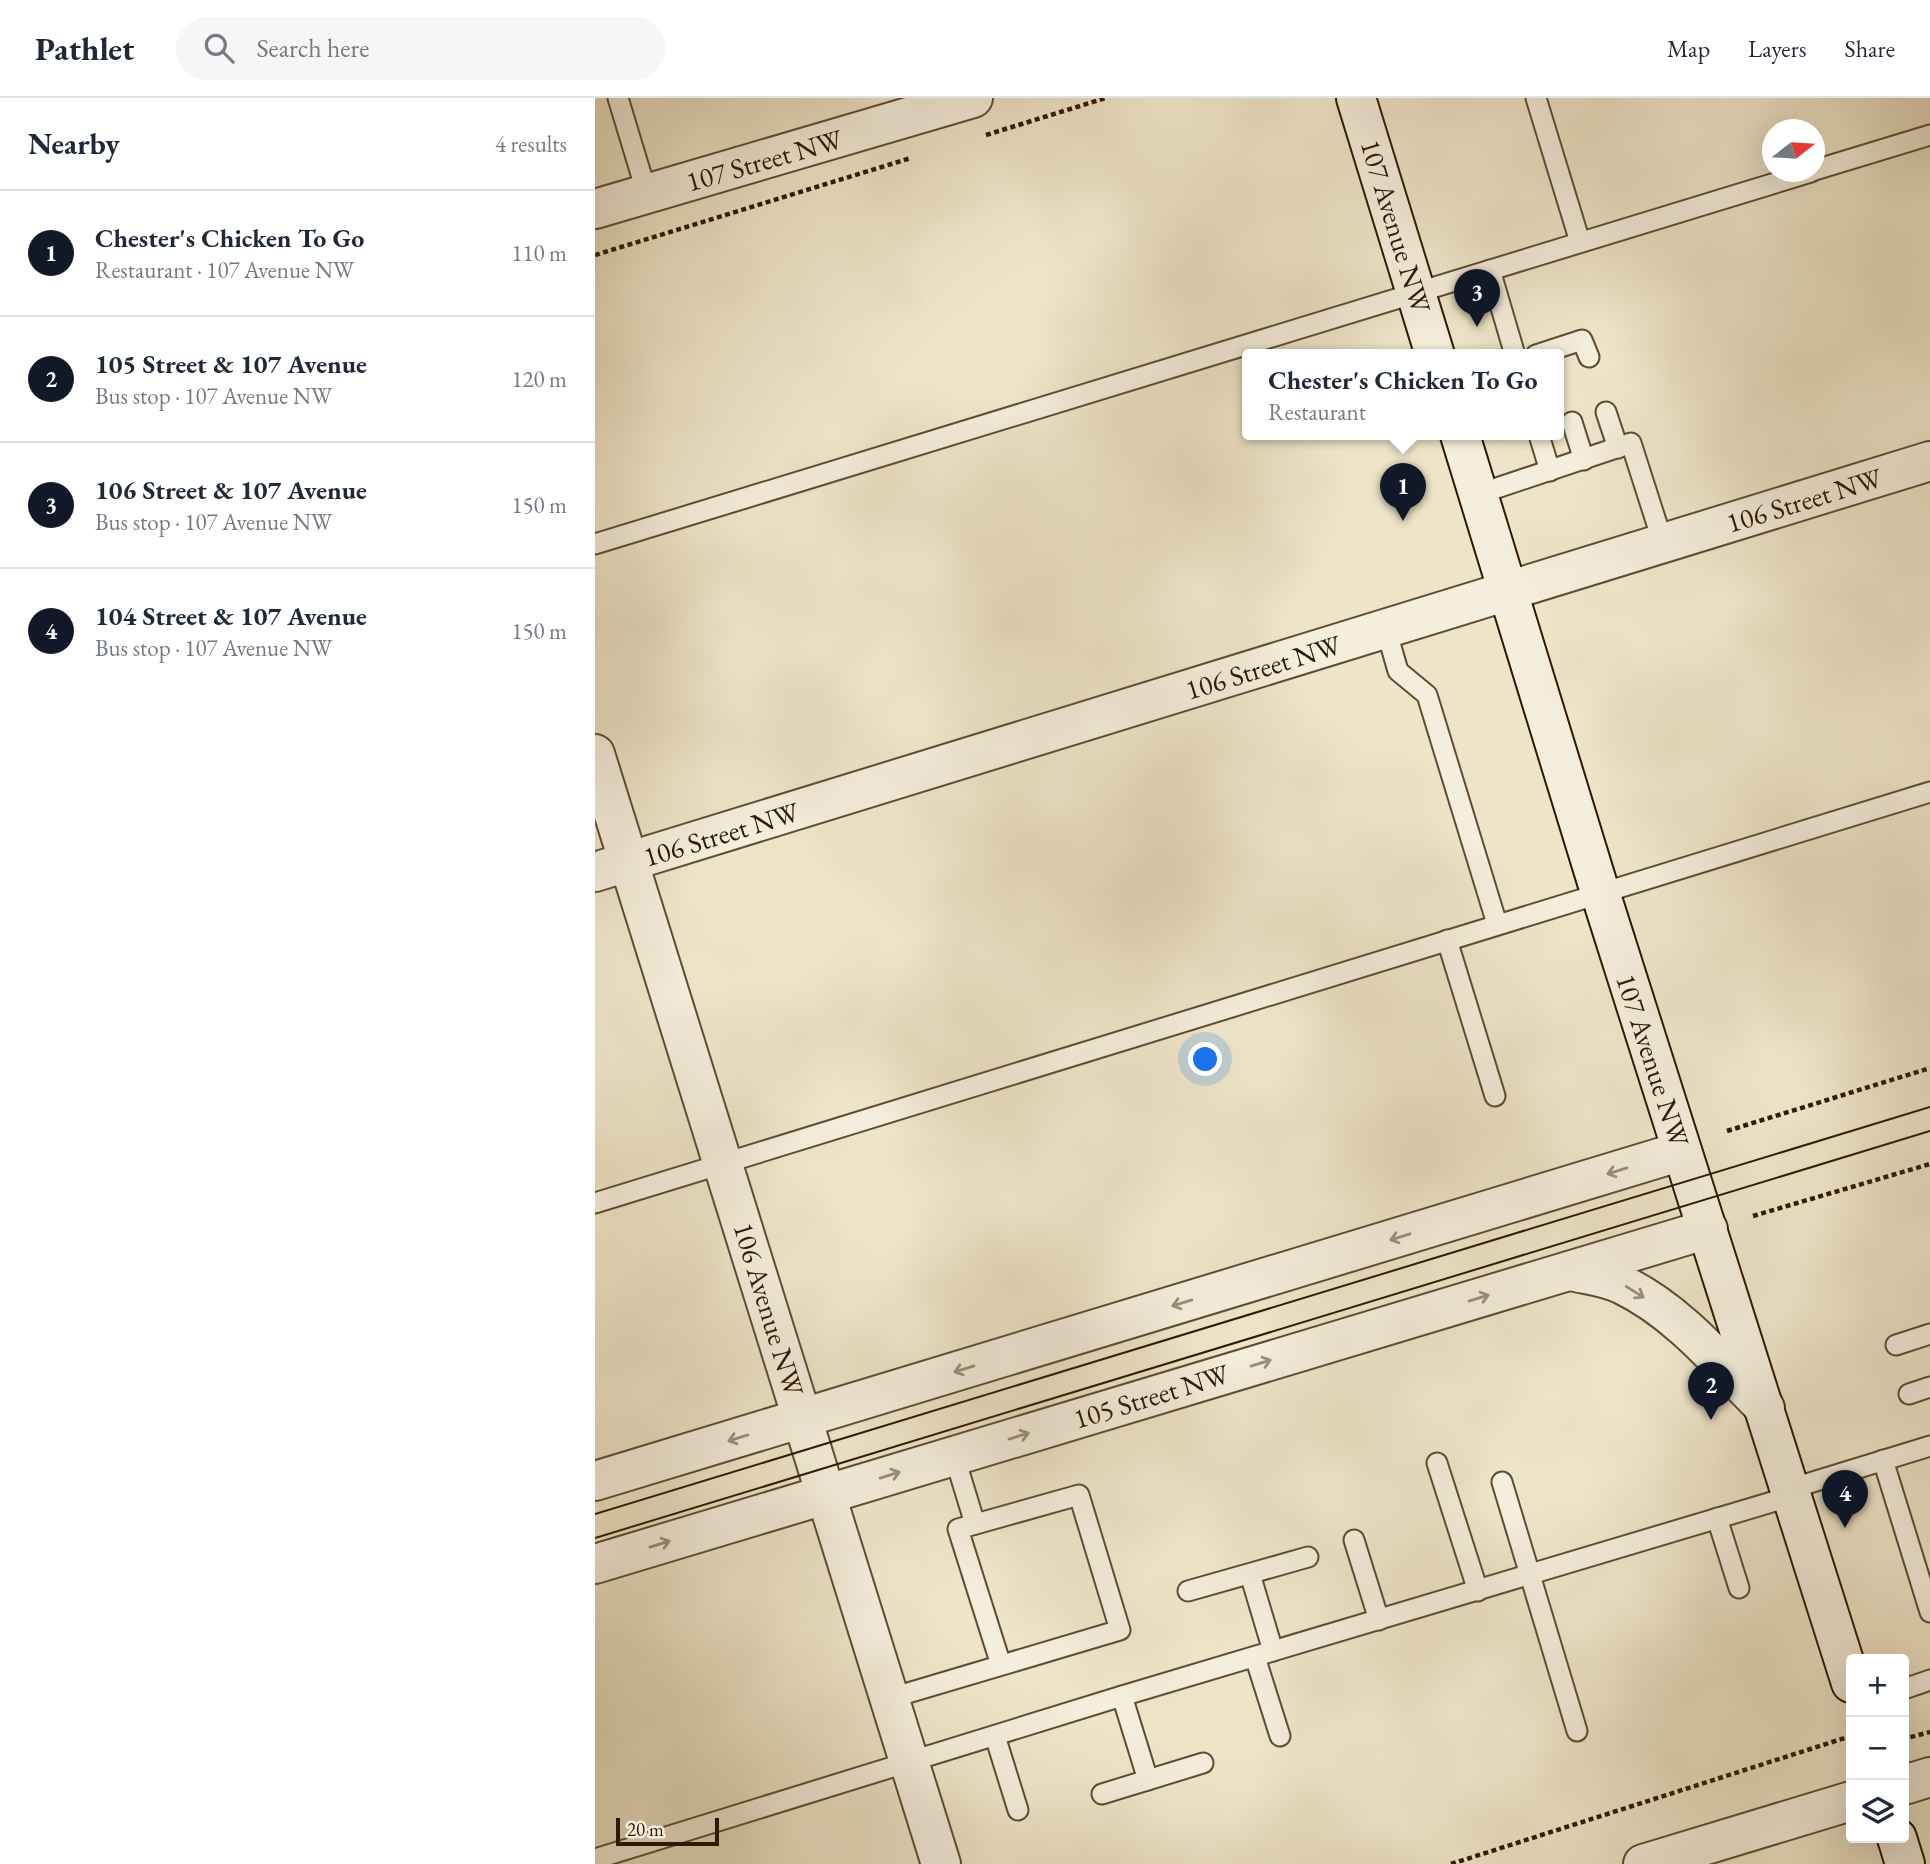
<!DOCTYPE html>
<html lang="en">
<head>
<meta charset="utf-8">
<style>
	body { margin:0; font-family:"EB Garamond",serif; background:#f6f6f7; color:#1f2937 }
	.controls { position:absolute; right:21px; bottom:21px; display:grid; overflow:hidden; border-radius:7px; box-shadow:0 7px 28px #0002 }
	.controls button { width:63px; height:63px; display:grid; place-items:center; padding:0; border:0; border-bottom:2px solid #e0e1e3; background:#fff; color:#1f2937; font:35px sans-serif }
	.compass { position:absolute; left:1167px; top:21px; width:63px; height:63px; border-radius:50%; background:#fff; box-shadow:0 7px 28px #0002; rotate:73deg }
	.scale { position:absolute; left:21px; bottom:18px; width:103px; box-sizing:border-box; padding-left:7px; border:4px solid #2e1a00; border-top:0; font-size:19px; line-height:24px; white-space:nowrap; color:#2e1a00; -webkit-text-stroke:5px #f4eedc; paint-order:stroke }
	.you { position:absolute; left:611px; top:962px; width:24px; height:24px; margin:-18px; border:5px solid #fff; border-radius:50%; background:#1a73e8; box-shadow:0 0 0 10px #1a73e833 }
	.badge { display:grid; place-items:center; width:46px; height:46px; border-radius:50%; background:#111827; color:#fff; font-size:23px; font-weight:700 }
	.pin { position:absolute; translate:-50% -58px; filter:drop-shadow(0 2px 4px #0008) }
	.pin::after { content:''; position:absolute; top:37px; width:24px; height:21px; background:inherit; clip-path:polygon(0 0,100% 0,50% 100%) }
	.popup { position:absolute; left:647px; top:251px; width:322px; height:91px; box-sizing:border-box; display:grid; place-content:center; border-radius:7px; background:#fff; filter:drop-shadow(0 2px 5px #0005); font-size:23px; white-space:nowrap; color:#747a83 }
	.popup b { font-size:26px; color:#1f2937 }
	.popup::after { content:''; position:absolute; left:50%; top:100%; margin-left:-14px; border:14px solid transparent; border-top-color:#fff }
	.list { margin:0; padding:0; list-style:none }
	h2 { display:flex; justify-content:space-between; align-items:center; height:91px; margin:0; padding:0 28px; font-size:30px }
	h2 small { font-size:23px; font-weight:400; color:#747a83 }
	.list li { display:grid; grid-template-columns:46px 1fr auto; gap:21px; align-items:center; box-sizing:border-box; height:126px; padding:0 28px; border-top:2px solid #e0e1e3 }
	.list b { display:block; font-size:26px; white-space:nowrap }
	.list p { margin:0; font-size:23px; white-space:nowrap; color:#747a83 }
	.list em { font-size:23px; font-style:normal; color:#747a83 }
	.icon { flex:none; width:38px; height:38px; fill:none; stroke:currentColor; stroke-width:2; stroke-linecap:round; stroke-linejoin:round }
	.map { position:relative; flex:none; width:1335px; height:1766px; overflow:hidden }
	header { display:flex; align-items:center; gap:42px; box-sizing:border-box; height:98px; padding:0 35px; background:#fff; border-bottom:2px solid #e0e1e3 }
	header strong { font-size:33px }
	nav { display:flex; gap:38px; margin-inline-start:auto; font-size:24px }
	.search { width:490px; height:63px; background:#f6f6f7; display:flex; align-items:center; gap:18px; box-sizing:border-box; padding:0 24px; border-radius:38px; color:#747a83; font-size:26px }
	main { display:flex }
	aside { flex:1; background:#fff }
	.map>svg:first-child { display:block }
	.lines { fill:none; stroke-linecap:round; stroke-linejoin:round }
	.service-casing { stroke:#5e4d32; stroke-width:23 }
	.minor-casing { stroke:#5e4d32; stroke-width:42 }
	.tertiary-casing { stroke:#5e4d32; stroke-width:42 }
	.secondary-casing { stroke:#2e1a00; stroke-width:42 }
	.path { stroke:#2e1a00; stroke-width:4.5; stroke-dasharray:5 3.5; stroke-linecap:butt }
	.service { stroke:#f4eedc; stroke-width:19 }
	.minor { stroke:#f4eedc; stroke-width:38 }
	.tertiary { stroke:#f4eedc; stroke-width:38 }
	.secondary { stroke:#f4eedc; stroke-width:38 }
	.tram { stroke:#2e1a00; stroke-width:2 }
	.oneway { stroke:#9b8f79 }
	.labels { text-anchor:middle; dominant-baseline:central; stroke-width:7; stroke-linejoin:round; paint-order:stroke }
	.street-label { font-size:28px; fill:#2e1a00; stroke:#f4eedc }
</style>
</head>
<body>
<header>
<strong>Pathlet</strong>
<div class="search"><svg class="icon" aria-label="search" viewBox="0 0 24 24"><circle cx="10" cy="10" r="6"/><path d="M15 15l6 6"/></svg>Search here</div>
<nav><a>Map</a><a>Layers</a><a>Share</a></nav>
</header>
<main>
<aside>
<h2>Nearby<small>4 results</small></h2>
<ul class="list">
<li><span class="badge">1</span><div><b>Chester's Chicken To Go</b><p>Restaurant · 107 Avenue NW</p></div><em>110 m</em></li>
<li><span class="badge">2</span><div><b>105 Street &amp; 107 Avenue</b><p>Bus stop · 107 Avenue NW</p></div><em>120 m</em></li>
<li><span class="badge">3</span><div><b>106 Street &amp; 107 Avenue</b><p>Bus stop · 107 Avenue NW</p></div><em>150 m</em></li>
<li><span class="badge">4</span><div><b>104 Street &amp; 107 Avenue</b><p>Bus stop · 107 Avenue NW</p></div><em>150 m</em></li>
</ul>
</aside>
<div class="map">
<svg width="1335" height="1766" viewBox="0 0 1335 1766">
	<rect width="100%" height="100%" fill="#eee5c9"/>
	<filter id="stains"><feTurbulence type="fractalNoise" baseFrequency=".00286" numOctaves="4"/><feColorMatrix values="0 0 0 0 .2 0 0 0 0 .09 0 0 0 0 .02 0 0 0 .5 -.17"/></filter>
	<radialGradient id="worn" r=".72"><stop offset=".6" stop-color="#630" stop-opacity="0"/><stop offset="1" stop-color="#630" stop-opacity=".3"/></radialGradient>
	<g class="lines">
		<defs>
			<g id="service">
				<path d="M23,0L52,96"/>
				<path d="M941,0L985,144"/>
				<path d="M1220,72L1335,37"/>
				<path d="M895,172L920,257"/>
				<path d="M941,257L987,242L994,259"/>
				<path d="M1011,314L1023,350"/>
				<path d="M977,324L989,362"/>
				<path d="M944,337L955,373"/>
				<path d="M884,396L1036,345L1068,445"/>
				<path d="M0,446L1216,74"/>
				<path d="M791,531L803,573L832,597L902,826"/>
				<path d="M852,842L900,998"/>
				<path d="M0,1105L1335,694"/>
				<path d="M1301,1247L1335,1236"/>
				<path d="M1314,1296L1335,1289"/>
				<path d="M359,1357L380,1426"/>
				<path d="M1288,1362L1335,1514"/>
				<path d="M842,1365L883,1493"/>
				<path d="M907,1384L982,1633"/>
				<path d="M1195,1391L1335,1348"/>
				<path d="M1122,1420L1144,1490"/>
				<path d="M759,1442L784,1522"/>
				<path d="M655,1476L678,1553"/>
				<path d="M593,1493L713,1459"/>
				<path d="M660,1559L685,1638"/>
				<path d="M1309,1591L1335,1582"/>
				<path d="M527,1598L553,1682"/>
				<path d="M296,1600L525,1532L484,1397L363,1431L406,1567"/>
				<path d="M400,1638L423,1712"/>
				<path d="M507,1696L608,1665"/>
				<path d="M0,1761L527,1598L1197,1398"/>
			</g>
			<g id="minor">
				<path d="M0,111L378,0"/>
				<path d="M0,774L1335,363"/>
				<path d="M1309,1687L1335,1679"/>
				<path d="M1048,1766L1256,1703"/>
			</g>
			<g id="tertiary">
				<path d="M0,656L346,1766"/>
				<path d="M976,1173C992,1177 1013,1179 1028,1187C1084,1214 1127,1267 1170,1310"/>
				<path d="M0,1383L1087,1053"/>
				<path d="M0,1466L1113,1131"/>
			</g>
			<g id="secondary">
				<path d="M761,0L840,257"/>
				<path d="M865,337L1005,794L1256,1585"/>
				<path d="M1302,1740L1310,1766"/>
			</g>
		</defs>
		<!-- service casing -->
		<use href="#service" class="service-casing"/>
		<!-- minor casing -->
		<use href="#minor" class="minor-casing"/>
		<!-- tertiary casing -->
		<use href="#tertiary" class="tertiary-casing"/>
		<!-- secondary casing -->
		<use href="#secondary" class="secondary-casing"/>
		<!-- path -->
		<g class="path">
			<path d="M391,37L511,0"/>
			<path d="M0,157L316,60"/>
			<path d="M1132,1033L1335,970"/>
			<path d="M1158,1118L1335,1066"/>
			<path d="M1309,1636L1312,1640L1335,1634"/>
			<path d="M856,1766L1256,1638"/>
		</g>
		<!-- service -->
		<use href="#service" class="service"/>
		<!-- minor -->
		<use href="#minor" class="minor"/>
		<!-- tertiary -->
		<use href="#tertiary" class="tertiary"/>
		<!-- secondary -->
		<use href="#secondary" class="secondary"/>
		<!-- tram -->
		<g class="tram">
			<path d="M0,1416L1335,1009"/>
			<path d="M0,1440L1335,1033"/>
		</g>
	</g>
	<!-- one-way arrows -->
	<defs><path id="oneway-shaft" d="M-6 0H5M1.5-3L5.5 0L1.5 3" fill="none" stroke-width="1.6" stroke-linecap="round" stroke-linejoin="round" transform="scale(1.75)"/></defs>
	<g class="oneway">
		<use href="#oneway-shaft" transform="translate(1022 1073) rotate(163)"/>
		<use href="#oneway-shaft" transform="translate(805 1139) rotate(163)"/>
		<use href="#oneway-shaft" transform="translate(1040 1194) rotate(32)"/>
		<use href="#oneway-shaft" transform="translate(884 1200) rotate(-17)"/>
		<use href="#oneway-shaft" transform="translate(587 1205) rotate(163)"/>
		<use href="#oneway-shaft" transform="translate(666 1265) rotate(-17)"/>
		<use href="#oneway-shaft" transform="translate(369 1271) rotate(163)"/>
		<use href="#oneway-shaft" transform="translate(424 1338) rotate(-17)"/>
		<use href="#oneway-shaft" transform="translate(143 1340) rotate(163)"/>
		<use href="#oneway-shaft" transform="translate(295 1377) rotate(-17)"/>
		<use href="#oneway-shaft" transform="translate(65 1446) rotate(-17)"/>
	</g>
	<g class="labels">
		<!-- street labels -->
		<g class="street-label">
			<text transform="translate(169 62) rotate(-16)">107 Street NW</text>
			<text transform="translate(801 128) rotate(73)">107 Avenue NW</text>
			<text transform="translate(1209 402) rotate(-17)">106 Street NW</text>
			<text transform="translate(668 569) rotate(-17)">106 Street NW</text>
			<text transform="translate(126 736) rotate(-17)">106 Street NW</text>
			<text transform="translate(1058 962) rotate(72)">107 Avenue NW</text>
			<text transform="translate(174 1211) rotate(73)">106 Avenue NW</text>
			<text transform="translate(556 1298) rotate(-17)">105 Street NW</text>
		</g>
	</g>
	<rect width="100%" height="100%" filter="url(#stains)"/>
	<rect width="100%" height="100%" fill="url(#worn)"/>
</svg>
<div class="controls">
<button>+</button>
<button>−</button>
<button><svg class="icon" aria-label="layers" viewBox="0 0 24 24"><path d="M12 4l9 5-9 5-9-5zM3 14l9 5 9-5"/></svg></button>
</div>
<svg class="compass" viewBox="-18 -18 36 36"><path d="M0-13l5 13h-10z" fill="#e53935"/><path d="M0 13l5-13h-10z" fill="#747a83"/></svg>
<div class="scale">20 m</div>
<div class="you"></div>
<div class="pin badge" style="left:808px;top:423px">1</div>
<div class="popup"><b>Chester's Chicken To Go</b>Restaurant</div>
<div class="pin badge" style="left:1116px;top:1322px">2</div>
<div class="pin badge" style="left:882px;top:229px">3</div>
<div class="pin badge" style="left:1250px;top:1430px">4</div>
</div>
</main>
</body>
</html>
